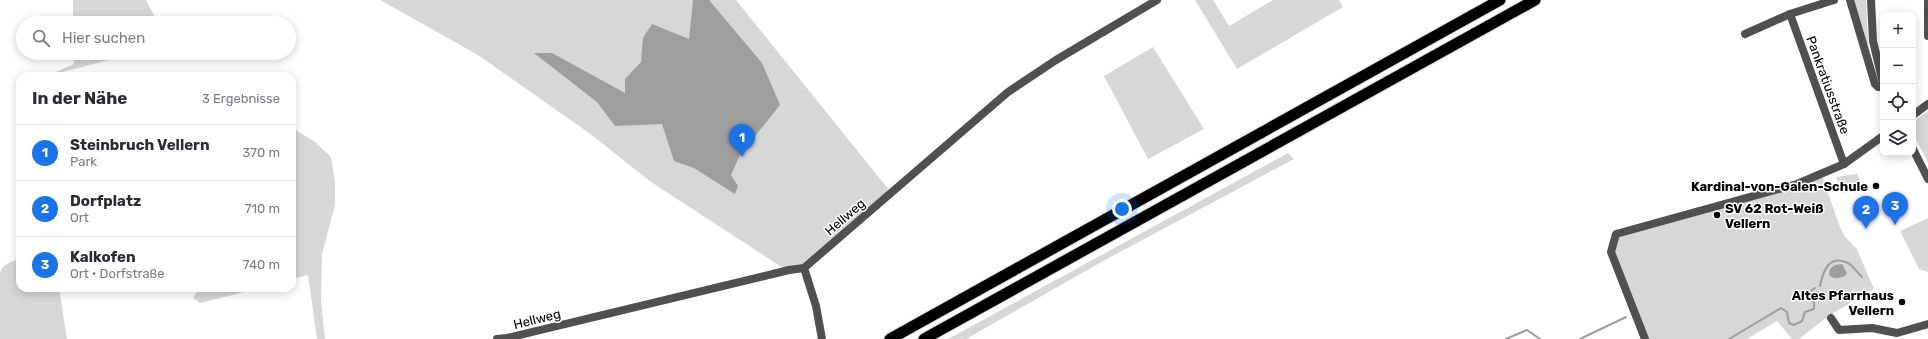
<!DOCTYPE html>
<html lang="de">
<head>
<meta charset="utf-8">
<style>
	body { margin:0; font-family:Rubik,sans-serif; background:#f2f2f3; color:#2b2b33 }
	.controls { position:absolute; right:12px; top:12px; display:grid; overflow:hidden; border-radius:8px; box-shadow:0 2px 10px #0003 }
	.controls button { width:36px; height:36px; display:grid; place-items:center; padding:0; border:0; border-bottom:1px solid #e1e1e2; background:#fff; color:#2b2b33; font:20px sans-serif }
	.you { position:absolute; left:1122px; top:209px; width:14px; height:14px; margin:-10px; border:3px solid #fff; border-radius:50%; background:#1a73e8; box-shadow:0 0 0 6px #1a73e833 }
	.badge { display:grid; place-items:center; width:26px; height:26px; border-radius:50%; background:#1a73e8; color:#fff; font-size:13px; font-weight:700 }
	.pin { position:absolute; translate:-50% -33px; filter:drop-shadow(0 1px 2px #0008) }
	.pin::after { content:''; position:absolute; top:21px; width:14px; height:12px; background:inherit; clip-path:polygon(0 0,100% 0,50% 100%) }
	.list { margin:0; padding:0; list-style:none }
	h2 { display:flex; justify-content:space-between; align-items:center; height:52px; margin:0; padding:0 16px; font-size:17px }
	h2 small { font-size:13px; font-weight:400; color:#7c7c81 }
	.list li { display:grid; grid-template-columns:26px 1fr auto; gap:12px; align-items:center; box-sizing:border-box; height:56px; padding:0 16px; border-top:1px solid #e1e1e2 }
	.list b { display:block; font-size:15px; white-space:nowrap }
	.list p { margin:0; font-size:13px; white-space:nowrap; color:#7c7c81 }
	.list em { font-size:13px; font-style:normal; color:#7c7c81 }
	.icon { flex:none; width:22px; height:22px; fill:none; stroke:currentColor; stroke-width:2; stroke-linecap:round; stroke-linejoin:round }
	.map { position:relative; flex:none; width:1928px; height:339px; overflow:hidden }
	.search { position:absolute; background:#fff; box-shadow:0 2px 10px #0003; left:16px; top:16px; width:280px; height:44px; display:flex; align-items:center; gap:10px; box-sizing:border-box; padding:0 14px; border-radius:22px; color:#7c7c81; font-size:15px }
	.panel { position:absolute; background:#fff; box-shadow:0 2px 10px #0003; left:16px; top:72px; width:280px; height:220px; border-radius:12px }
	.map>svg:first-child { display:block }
	.green { fill:#d7d7d7 }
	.water { fill:#9e9e9e }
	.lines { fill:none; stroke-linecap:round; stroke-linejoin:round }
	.stream { stroke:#9e9e9e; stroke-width:2 }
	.highway-casing { stroke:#dbdbdb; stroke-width:13 }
	.minor { stroke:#505050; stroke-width:8 }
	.highway { stroke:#000; stroke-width:11 }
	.poi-dot { fill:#000; stroke:#fff; stroke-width:1.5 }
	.labels { text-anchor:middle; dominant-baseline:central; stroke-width:3; stroke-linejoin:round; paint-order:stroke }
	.street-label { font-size:13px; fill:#000; stroke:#fff }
	.poi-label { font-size:13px; font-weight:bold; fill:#000; stroke:#fff; text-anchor:end }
</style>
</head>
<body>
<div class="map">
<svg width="1928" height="339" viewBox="0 0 1928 339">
	<rect width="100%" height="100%" fill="#fff"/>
	<!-- green -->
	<g class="green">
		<path d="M73,0H146L158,23H73Z"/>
		<path d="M380,0H736L889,190L804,268H783L651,182L589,133L478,55Z"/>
		<path d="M1195,0H1213L1229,26L1273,0H1339L1343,7L1237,69Z"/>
		<path d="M1853,0H1866L1869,57Z"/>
		<path d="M1153,47L1204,129L1148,159L1104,76Z"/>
		<path d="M74,53H136L47,76L74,64Z"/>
		<path d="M1928,111V163L1913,133V122Z"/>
		<path d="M292,128L315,142L331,157L335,182V205L322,254L321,301L325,339H317L308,275L292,279V264L294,263Z"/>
		<path d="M1288,153L1294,159L1105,260L966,339H948Z"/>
		<path d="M1857,174L1863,186L1845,193L1842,192L1836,177Z"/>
		<path d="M1822,176L1840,227L1845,237L1857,249L1874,289L1830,315L1799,339H1792L1777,321L1747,339H1647L1613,252L1618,236Z"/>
		<path d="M1928,218V272L1919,269L1900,231Z"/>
		<path d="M20,259V288H59L67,339H0V273C3,263 11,262 20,259Z"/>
		<path d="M200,288H261L200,303L193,298Z"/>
	</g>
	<!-- water -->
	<g class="water">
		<path d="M693,0H709L762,63L780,105L740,155L731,175L738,186L735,194L694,168L674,161L662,124L615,126L597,102L534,53H552L625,93V79L641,62L643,38L652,24L689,39Z"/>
		<path d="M1842,264L1847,273L1845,276C1840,278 1834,280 1829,275L1830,269L1835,265Z"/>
	</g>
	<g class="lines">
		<!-- stream -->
		<g class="stream">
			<path d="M1820,286C1823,271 1829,254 1848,263C1852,265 1858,273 1862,277"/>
			<path d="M1506,339L1527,330L1540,339"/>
			<path d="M1580,339L1626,317"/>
			<path d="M1729,339L1781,308L1787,312L1789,323L1794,325L1802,321L1805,312L1814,309V301L1807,299L1809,292L1815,288"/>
		</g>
		<defs>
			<g id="highway">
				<path d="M890,339L1500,0"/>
				<path d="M924,339L1535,0"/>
			</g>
		</defs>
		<!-- highway casing -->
		<use href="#highway" class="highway-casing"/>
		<!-- minor -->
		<g class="minor">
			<path d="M1850,0L1875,84L1878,87H1883"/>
			<path d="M1871,0L1873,41L1883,83"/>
			<path d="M1928,0V36"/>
			<path d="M1790,14L1834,0"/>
			<path d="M1745,34L1790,14L1844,164"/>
			<path d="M1913,115L1928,104"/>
			<path d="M1913,149L1928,179"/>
			<path d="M804,268L816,306L822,339"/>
			<path d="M1831,318L1839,330L1872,328L1897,333L1928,324"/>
			<path d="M497,339L507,338L789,270L804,268L1008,92L1056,60L1157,0"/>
			<path d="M1645,339L1611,252L1616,234L1797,184L1844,164L1883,136"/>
		</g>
		<!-- highway -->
		<use href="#highway" class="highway"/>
	</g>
	<!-- markers -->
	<g class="poi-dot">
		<circle cx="1876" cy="186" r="4"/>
		<circle cx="1717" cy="215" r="4"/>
		<circle cx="1902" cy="302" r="4"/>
	</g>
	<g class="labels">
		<!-- street labels -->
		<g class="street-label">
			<text transform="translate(1828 85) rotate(70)">Pankratiusstraße</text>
			<text transform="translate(845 217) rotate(-41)">Hellweg</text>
			<text transform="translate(537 319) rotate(-14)">Hellweg</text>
		</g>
		<!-- poi labels -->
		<g class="poi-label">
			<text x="1868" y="186">Kardinal-von-Galen-Schule</text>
			<text x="1725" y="208" text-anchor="start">SV 62 Rot-Weiß<tspan x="1725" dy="15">Vellern</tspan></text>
			<text x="1894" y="295">Altes Pfarrhaus<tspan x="1894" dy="15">Vellern</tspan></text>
		</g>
	</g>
</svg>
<div class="controls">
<button>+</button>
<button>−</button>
<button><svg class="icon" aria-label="locate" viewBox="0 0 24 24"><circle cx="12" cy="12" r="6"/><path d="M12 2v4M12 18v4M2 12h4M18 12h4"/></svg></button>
<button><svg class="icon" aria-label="layers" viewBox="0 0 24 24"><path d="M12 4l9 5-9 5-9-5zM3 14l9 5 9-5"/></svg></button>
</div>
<div class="you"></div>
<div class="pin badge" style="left:742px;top:157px">1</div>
<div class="pin badge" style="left:1866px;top:229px">2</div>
<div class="pin badge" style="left:1895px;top:225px">3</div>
<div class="search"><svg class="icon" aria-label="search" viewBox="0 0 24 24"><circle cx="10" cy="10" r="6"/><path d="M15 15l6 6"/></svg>Hier suchen</div>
<section class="panel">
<h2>In der Nähe<small>3 Ergebnisse</small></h2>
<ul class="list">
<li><span class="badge">1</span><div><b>Steinbruch Vellern</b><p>Park</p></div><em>370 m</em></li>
<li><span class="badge">2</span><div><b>Dorfplatz</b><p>Ort</p></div><em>710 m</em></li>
<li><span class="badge">3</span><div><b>Kalkofen</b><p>Ort · Dorfstraße</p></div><em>740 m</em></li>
</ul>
</section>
</div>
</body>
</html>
